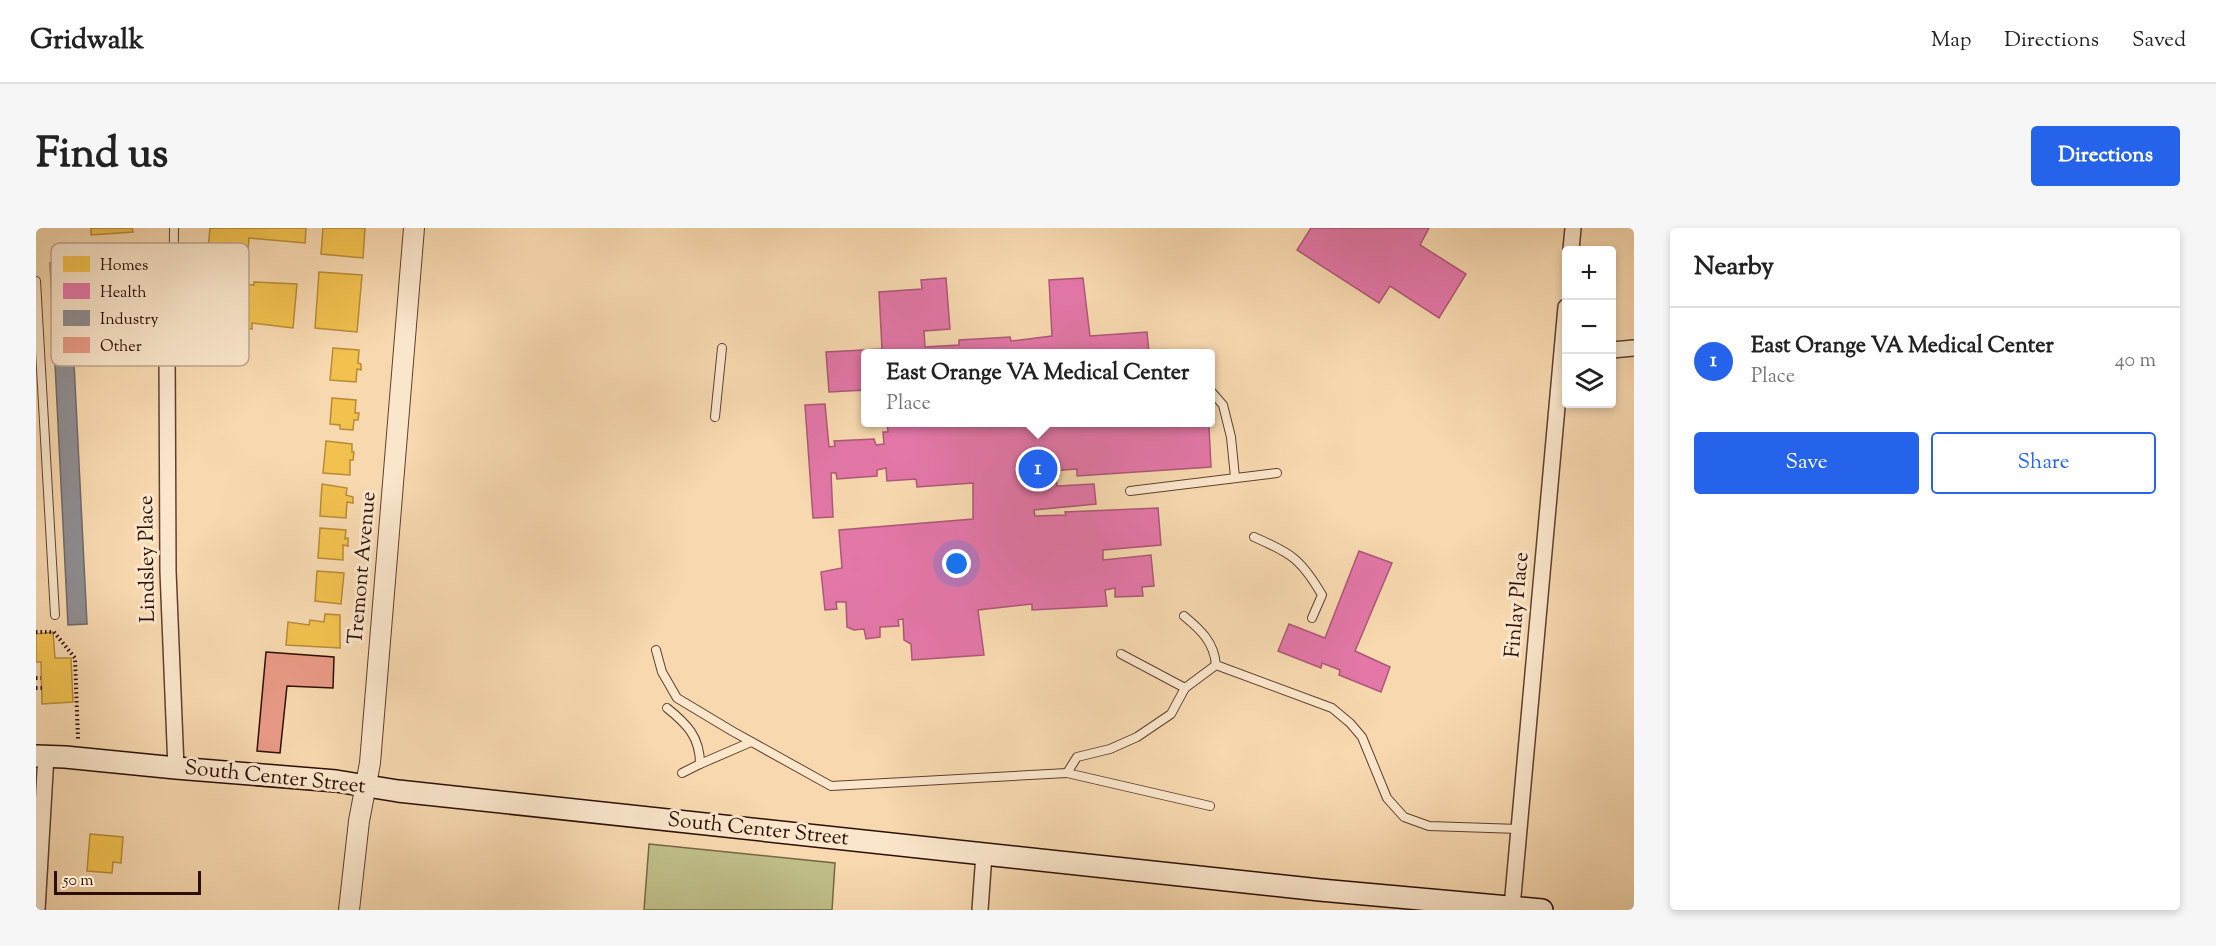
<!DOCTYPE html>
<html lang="en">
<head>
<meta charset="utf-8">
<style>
	body { margin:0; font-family:"Sorts Mill Goudy",serif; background:#f6f6f6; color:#222 }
	.controls { position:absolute; right:18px; top:18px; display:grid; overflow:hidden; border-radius:6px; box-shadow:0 3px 9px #0003 }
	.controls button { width:54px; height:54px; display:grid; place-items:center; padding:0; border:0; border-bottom:2px solid #e0e0e0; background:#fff; color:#222; font:30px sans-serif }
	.scale { position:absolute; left:18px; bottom:15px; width:147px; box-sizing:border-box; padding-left:6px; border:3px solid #2c0e03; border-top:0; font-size:16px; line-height:21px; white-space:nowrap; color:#2c0e03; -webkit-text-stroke:4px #fae6cb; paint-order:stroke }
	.you { position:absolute; left:921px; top:336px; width:21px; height:21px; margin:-15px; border:4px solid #fff; border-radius:50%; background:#1a73e8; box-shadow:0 0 0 9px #1a73e833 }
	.badge { display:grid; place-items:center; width:39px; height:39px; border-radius:50%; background:#2563eb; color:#fff; font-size:20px; font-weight:700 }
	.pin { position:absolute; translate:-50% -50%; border:3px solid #fff; box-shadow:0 2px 6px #0006 }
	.popup { position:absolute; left:825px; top:121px; width:354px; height:78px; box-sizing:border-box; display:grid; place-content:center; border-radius:6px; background:#fff; filter:drop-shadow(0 2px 4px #0005); font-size:20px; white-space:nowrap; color:#767676 }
	.popup b { font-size:22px; color:#222 }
	.popup::after { content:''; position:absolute; left:50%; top:100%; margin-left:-12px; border:12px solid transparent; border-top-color:#fff }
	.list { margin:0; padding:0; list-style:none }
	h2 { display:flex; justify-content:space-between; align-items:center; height:78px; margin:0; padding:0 24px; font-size:26px }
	h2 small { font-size:20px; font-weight:400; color:#767676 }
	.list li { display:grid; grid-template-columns:39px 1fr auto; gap:18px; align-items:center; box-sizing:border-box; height:108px; padding:0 24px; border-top:2px solid #e0e0e0 }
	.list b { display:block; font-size:22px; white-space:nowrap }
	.list p { margin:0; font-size:20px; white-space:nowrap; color:#767676 }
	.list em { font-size:20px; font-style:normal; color:#767676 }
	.actions { display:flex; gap:12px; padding:18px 24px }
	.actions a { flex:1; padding:14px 0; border:2px solid #2563eb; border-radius:6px; text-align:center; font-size:21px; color:#2563eb }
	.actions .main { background:#2563eb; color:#fff }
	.icon { flex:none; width:33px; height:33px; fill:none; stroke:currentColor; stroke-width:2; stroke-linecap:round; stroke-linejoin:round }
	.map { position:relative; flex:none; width:1598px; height:682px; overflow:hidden; border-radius:6px }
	header { display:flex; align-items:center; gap:36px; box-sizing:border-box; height:84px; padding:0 30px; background:#fff; border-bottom:2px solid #e0e0e0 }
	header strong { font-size:28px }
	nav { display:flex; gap:33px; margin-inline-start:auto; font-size:21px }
	.intro { display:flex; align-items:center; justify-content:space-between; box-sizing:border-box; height:144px; padding:0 36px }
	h1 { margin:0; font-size:42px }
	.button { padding:15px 27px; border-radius:6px; background:#2563eb; color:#fff; font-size:21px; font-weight:700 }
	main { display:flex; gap:36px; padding:0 36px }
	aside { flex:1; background:#fff; border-radius:6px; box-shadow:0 3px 9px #0003 }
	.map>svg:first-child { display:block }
	.green { fill:#bfbe88; stroke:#766646; stroke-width:1.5 }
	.homes { fill:#f2c14e; stroke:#b78b38; stroke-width:1.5 }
	.health { fill:#e377a8; stroke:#ac5876; stroke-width:1.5 }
	.industry { fill:#8d8d92; stroke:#706767; stroke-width:1.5 }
	.building { fill:#e99a86; stroke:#2c0e03; stroke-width:1.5 }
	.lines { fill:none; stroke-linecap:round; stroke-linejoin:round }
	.service-casing { stroke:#5f402e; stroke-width:10 }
	.minor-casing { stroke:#5f402e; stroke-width:18 }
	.tertiary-casing { stroke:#5f402e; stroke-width:22 }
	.secondary-casing { stroke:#2c0e03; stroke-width:24 }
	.path { stroke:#2c0e03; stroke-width:4; stroke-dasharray:1.5 3; stroke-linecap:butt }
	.service { stroke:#fae6cb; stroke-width:8 }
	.minor { stroke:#fae6cb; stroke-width:15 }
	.tertiary { stroke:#fae6cb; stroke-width:20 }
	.secondary { stroke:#fae6cb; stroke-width:21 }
	.labels { text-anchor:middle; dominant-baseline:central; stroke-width:6; stroke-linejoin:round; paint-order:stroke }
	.street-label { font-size:21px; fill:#2c0e03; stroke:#fae6cb }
	.key { fill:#fae6cb; stroke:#bca58f; stroke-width:1.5 }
	.key-label { font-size:16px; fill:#2c0e03 }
</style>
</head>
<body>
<header>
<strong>Gridwalk</strong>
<nav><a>Map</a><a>Directions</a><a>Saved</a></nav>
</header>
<div class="intro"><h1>Find us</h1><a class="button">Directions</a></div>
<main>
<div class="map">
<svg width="1598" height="682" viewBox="0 0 1598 682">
	<rect width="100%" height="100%" fill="#f7d8af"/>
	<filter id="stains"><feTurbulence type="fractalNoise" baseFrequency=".00333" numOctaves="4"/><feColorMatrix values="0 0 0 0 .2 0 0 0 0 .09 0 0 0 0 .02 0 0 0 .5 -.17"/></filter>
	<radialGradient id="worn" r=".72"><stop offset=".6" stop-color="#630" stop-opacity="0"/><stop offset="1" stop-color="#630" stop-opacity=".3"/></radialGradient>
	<!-- green -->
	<path class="green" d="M613,616L799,635L796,682H608Z"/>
	<!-- homes -->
	<g class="homes">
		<path d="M55,0H96L97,4L55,7Z"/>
		<path d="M174,0H270L269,15L213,10L211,34L171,32Z"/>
		<path d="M287,0H329L327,30L285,26Z"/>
		<path d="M96,28L101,86L58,88L55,30Z"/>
		<path d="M283,44L326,47L321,104L279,100Z"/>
		<path d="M176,54L218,57V54L261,56L257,100L216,95V101L174,97Z"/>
		<path d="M297,120L323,122L322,135L325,136V142L321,141L320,154L294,152Z"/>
		<path d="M296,170L320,172L319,185H323L322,192H318L317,202L304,201V197L294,196Z"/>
		<path d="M290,213L316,216V224H318L317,232H314V247L287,245Z"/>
		<path d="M286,256L311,260L310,267L317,269V275L311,274L310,290L284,288Z"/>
		<path d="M284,300L310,302L309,311L312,310V318L307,317V332L282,330Z"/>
		<path d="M281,343L308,345L305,376L279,373Z"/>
		<path d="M289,386L304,387V420L250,417L252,394L273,397L274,392L288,394Z"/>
		<path d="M17,404L19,430H35L37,474L6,476L5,434H0V406Z"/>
		<path d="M54,606L87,609L85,635L77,634L76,645L51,643Z"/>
	</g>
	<!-- health -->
	<g class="health">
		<path d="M1275,0H1393L1384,17L1430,46L1403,90L1354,58L1343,75L1261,22Z"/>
		<path d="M910,50L914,101L888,103L889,119L923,117V112L974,109L975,113L1016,108L1013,52L1047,50L1054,108L1111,104L1113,125H830V162L793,164L790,124L846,121L843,64L886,61L885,52Z"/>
		<path d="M789,176L793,219L799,218L798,213L838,211L840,217L848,216L847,204H852L851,194H1167L1173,199L1175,239L1041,248V241L988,245L989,248L1020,247L1021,258L1058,256L1060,276L998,282L999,288L1030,287L1029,284L1122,280L1125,317L1067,322V332L1115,327L1118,358L1106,359L1107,368L1079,369V360L1069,362L1071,378L996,382V376L942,382L948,427L876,432L875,416L868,412L867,391L862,392L863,398L844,399V409L830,411L828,401L818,402L811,399L810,374H800L801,381L789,382L785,344L806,340L803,302L937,291V255L881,259L880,251L851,253L850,240L841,242V248L801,251L800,245H795L797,289L777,290L769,177Z"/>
		<path d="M1323,323L1356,335L1319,423L1354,439L1345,464L1303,447L1304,442L1286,435L1285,440L1242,423L1253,396L1289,410Z"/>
	</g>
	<!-- industry -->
	<path class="industry" d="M14,35H33L51,396L32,397Z"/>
	<!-- building -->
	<path class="building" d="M230,424L298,429L297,460L251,458L244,525L221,523Z"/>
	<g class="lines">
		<defs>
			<g id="service">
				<path d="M0,53L19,387"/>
				<path d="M137,92L138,0"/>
				<path d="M1174,162L1187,177L1195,209L1199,249"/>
				<path d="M679,189L686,120"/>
				<path d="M1094,263L1241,245"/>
				<path d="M1218,309C1255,325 1265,331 1286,367L1276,390"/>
				<path d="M1148,388C1165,402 1178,414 1180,437L1296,480L1314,495L1326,509L1351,570L1368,589L1393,598L1483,601"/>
				<path d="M620,422L626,444L641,470L696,503L795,558L1031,545"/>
				<path d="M1085,426L1149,460"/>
				<path d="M631,480C651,496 664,509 664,536L646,545"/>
				<path d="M664,536L715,514"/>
				<path d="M1174,578L1031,545L1041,529L1074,521L1101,509L1135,486L1149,460L1180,437"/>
			</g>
			<g id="minor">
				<path d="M1535,22L1537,0"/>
				<path d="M131,120L132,343L140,540"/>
				<path d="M1576,122L1598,120"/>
				<path d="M1476,679L1530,79"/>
				<path d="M1,682L10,527"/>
				<path d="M944,682L948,626"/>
			</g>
			<path id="tertiary" d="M313,682L323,593L334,535L378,0"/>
			<path id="secondary" d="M0,528L29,529L140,540L300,553L362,563L1284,662L1506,682"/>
		</defs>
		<!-- service casing -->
		<use href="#service" class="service-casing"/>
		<!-- minor casing -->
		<use href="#minor" class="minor-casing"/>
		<!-- tertiary casing -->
		<use href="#tertiary" class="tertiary-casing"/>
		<!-- secondary casing -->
		<use href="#secondary" class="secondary-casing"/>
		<!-- path -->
		<g class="path">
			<path d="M0,404H18L39,430L42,511"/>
			<path d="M0,450H5"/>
			<path d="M0,460H6"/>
		</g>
		<!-- service -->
		<use href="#service" class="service"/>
		<!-- minor -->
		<use href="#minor" class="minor"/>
		<!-- tertiary -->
		<use href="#tertiary" class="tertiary"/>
		<!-- secondary -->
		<use href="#secondary" class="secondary"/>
	</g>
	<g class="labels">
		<!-- street labels -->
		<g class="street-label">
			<text transform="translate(112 331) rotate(-91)">Lindsley Place</text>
			<text transform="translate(327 340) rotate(-85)">Tremont Avenue</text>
			<text transform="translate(1482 377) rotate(-85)">Finlay Place</text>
			<text transform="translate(239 550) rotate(6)">South Center Street</text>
			<text transform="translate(722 602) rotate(6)">South Center Street</text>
		</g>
	</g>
	<!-- legend -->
	<rect x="15" y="15" width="198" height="123" rx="9" class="key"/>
	<rect x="27" y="28" width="27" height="16" fill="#f2c14e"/>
	<rect x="27" y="55" width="27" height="16" fill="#e377a8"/>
	<rect x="27" y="82" width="27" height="16" fill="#8d8d92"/>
	<rect x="27" y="109" width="27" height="16" fill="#e99a86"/>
	<g class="key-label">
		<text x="64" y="42">Homes</text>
		<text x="64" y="69">Health</text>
		<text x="64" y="96">Industry</text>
		<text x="64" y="123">Other</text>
	</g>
	<rect width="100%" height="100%" filter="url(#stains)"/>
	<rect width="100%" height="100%" fill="url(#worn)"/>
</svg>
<div class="controls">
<button>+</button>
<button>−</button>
<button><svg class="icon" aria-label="layers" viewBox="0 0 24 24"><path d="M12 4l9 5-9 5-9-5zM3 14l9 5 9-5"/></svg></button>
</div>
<div class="scale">50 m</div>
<div class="you"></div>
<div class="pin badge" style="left:1002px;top:241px">1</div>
<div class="popup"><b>East Orange VA Medical Center</b>Place</div>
</div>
<aside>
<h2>Nearby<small></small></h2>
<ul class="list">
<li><span class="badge">1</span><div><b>East Orange VA Medical Center</b><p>Place</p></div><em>40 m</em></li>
</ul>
<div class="actions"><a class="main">Save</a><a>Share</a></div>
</aside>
</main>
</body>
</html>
